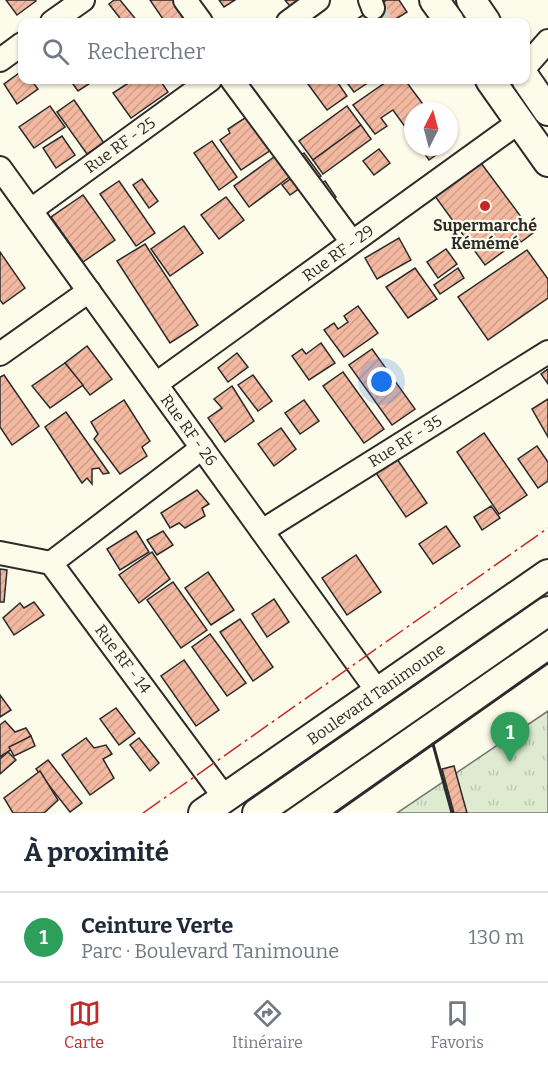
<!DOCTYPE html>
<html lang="fr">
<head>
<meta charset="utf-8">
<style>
	body { margin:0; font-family:Bitter,serif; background:#f2f2f3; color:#1f2937 }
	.compass { position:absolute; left:404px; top:102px; width:54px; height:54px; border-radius:50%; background:#fff; box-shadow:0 2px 4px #0004; rotate:6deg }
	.you { position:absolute; left:382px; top:382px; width:21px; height:21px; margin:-15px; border:4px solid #fff; border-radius:50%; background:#1a73e8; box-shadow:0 0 0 9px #1a73e833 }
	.badge { display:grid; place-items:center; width:39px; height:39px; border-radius:50%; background:#c62828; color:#fff; font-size:20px; font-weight:700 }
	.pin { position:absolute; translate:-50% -50px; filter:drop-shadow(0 2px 3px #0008) }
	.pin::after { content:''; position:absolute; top:32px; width:21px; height:18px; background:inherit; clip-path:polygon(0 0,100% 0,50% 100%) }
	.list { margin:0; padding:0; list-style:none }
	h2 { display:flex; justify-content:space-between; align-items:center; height:78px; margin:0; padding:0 24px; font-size:26px }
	h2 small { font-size:20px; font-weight:400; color:#747a83 }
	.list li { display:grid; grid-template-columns:39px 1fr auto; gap:18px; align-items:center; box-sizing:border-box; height:90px; padding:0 24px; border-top:2px solid #e0e1e3 }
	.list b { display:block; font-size:22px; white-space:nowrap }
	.list p { margin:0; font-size:20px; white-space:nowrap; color:#747a83 }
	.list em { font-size:20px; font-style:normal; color:#747a83 }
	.icon { flex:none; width:33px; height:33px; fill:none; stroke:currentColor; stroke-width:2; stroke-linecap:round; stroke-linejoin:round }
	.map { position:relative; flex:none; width:548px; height:813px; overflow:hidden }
	.search { position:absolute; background:#fff; box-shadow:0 2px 4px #0004; left:18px; right:18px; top:18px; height:66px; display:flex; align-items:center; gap:15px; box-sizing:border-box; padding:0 21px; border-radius:12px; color:#747a83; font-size:22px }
	.sheet { height:168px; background:#fff }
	nav { display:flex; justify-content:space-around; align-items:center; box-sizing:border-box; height:84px; border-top:2px solid #e0e1e3; background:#fff; font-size:16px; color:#747a83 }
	nav a { display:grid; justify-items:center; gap:3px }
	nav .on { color:#c62828 }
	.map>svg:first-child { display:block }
	.park { fill:url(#park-tufts); stroke:#74746e; stroke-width:1.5 }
	.building { fill:url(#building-hatch); stroke:#2b2b2b; stroke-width:1.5 }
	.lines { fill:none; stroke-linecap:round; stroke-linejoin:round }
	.minor-tunnel { stroke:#d3d1c4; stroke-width:22; stroke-dasharray:22 11; stroke-linecap:butt }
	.minor-casing { stroke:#2b2b2b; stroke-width:26 }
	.major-casing { stroke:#2b2b2b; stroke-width:32 }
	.minor { stroke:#fdfbea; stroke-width:22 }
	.major { stroke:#fdfbea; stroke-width:28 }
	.wall { stroke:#2b2b2b; stroke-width:3 }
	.power { stroke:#c62828; stroke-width:1.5; stroke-dasharray:21 4.5 3 4.5; stroke-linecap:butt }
	.poi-dot { fill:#c62828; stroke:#fdfbea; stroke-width:2 }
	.labels { text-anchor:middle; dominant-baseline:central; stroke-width:4.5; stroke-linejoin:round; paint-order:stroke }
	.street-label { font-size:16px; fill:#2b2b2b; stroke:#fdfbea }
	.poi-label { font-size:16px; font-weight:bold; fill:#2b2b2b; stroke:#fdfbea }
</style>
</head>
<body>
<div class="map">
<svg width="548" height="813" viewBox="0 0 548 813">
	<defs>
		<pattern id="park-tufts" width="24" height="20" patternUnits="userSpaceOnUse" patternTransform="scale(1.5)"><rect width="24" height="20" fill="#deebd1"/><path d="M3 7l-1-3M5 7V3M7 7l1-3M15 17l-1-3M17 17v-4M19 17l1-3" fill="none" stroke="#bfcab4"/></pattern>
		<pattern id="building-hatch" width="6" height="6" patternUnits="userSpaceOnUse" patternTransform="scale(1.5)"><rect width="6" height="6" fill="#f2b8a0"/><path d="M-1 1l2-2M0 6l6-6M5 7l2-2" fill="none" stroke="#d09e8a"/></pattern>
	</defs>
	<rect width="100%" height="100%" fill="#fdfbea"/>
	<!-- park -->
	<path class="park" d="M548,711V813H397Z"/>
	<!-- building -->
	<g class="building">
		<path d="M6,0H35L36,1L17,15Z"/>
		<path d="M114,0H120L138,22H123L109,4Z"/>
		<path d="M150,0H182L198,22H165Z"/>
		<path d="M219,0H235L224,7Z"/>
		<path d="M285,0H306L293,10Z"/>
		<path d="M386,0H399L407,12L391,22H359L357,19Z"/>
		<path d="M22,71V80H31L38,89L17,104L4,84Z"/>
		<path d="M70,80H95L78,91Z"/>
		<path d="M133,80H160L168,92L131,118L113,93Z"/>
		<path d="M305,80H336L347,96L327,110Z"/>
		<path d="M345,80H372L354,92Z"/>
		<path d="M389,80H405L428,111H413V138L393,110L381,118L387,126L375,134L353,105Z"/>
		<path d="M74,100L104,143L87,154L57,112Z"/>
		<path d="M50,106L65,127L34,148L19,127Z"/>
		<path d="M347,106L361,125L313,160L299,141Z"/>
		<path d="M251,114L274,148L241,170L220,140L230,133L228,129Z"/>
		<path d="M361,125L371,139L323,174L313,160Z"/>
		<path d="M62,136L75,155L56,168L43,148Z"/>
		<path d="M212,141L237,177L219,190L194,153Z"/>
		<path d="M420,147H447L429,160Z"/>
		<path d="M379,149L390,163L374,175L363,161Z"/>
		<path d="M304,153L321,176L311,183L294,160Z"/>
		<path d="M278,154L292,175L249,207L234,186Z"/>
		<path d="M478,159L533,233L521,242L519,240L485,265L432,192Z"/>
		<path d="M292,178L300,188L290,195L282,185Z"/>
		<path d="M142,179L158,201L149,208L133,185Z"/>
		<path d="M119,181L155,233L136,246L100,194Z"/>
		<path d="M325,181L336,197L326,204L315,188Z"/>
		<path d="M83,195L115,240L83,262L51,217Z"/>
		<path d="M226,197L244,220L219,239L201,215Z"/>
		<path d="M184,226L203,253L170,276L151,249Z"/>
		<path d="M399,238L411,260L377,279L365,258Z"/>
		<path d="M145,244L198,325L170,343L117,261Z"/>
		<path d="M446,249L457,264L438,278L427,262Z"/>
		<path d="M527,250L548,279V298L488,340L458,297Z"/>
		<path d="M0,252L25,288L3,304L0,300Z"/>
		<path d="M415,268L437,299L408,318L386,287Z"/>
		<path d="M458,268L464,278L440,294L434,285Z"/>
		<path d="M358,306L378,333L344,357L324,330L334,323L338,329L348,322L344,316Z"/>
		<path d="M321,343L335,363L309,380L292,356L302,349L306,354Z"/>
		<path d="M87,346L112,379L90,395L65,363Z"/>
		<path d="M372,349L415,409L392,425L349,365Z"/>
		<path d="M237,353L248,367L228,382L218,368Z"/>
		<path d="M65,363L83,385L50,408L32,386Z"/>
		<path d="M548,369V384L541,374Z"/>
		<path d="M343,372L384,429L364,443L323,386Z"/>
		<path d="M4,375L39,426L12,445L0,427V377Z"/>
		<path d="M253,375L272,401L258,411L238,385Z"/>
		<path d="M232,386L254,421L225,442L208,418L222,408L214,399Z"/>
		<path d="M548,399V437L532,409Z"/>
		<path d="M124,400L150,441L142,447L147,456L120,474L94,439L98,434L91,422Z"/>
		<path d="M304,400L319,421L300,434L285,413Z"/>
		<path d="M66,412L109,473L103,474L99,468L92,469V484L87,478L82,483L45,427Z"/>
		<path d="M281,428L296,449L274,466L258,444Z"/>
		<path d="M484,433L527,495L499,514L457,452Z"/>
		<path d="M537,446L548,462V481L538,488L518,459Z"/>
		<path d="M395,456L427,503L406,517L374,470Z"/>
		<path d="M197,490L209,504L202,508L205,516L185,528L179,523L170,528L161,513Z"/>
		<path d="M491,506L500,518L482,530L474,517Z"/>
		<path d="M446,526L460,546L433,564L419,544Z"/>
		<path d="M136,531L149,552L120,570L107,549Z"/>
		<path d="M163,531L173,545L157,555L147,540Z"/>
		<path d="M152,552L170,579L139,603L119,575Z"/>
		<path d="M356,555L381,592L347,615L322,578Z"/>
		<path d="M0,569L7,570L4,602H0Z"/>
		<path d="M208,572L234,610L211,625L185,588Z"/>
		<path d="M173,582L207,630L181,648L147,600Z"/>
		<path d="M274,599L289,622L267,637L252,614Z"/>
		<path d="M34,602L44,615L14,635L3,618L20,603L24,608Z"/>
		<path d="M240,619L273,667L253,681L220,632Z"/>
		<path d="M210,634L246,683L227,696L192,647Z"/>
		<path d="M184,660L219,710L196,726L161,676Z"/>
		<path d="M0,695L11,710L0,717Z"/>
		<path d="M116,708L135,733L119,745L100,719Z"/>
		<path d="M5,721L15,732L26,728L31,736L0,757V725Z"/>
		<path d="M31,736L35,746L14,756L9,747Z"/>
		<path d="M86,738L94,748L106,745L112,754L103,759L114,778L90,795L62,755Z"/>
		<path d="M139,738L159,763L150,771L130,745Z"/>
		<path d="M8,752L16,760L0,774V759Z"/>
		<path d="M48,760L82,803L70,812L36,769Z"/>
		<path d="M454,766L467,813H454L442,769Z"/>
		<path d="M40,771L58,800L44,813H13L4,798Z"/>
	</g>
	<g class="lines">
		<!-- minor-tunnel -->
		<path class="minor-tunnel" d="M373,8L382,22"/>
		<defs>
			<g id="minor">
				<path d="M185,0L201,22"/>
				<path d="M370,0L373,8"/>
				<path d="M52,22L83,0"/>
				<path d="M288,22L318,0"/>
				<path d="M0,60L22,44"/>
				<path d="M526,66L548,41"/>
				<path d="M232,80L352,242"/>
				<path d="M0,168L378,692"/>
				<path d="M31,210L210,80"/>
				<path d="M0,354L89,291"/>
				<path d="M156,384L519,122"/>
				<path d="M262,531L548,352"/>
				<path d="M0,553L51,563L225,798"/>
				<path d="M51,563L202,448"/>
			</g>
			<g id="major">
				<path d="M434,0L450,22"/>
				<path d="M471,0L486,22"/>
				<path d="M526,79L548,111"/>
				<path d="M490,80L548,162"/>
				<path d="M203,813L548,574"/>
				<path d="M257,813L548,611"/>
			</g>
		</defs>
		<!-- minor casing -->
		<use href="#minor" class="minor-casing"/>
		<!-- major casing -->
		<use href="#major" class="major-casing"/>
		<!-- minor -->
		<use href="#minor" class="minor"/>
		<!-- major -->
		<use href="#major" class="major"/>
		<!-- wall -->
		<g class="wall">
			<path d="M433,744L452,813"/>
			<path d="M335,813L548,663"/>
		</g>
		<!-- power -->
		<path class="power" d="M143,813L548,528"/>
	</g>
	<!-- markers -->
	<circle class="poi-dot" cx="485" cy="206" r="6"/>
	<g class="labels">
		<!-- street labels -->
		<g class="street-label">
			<text transform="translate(120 145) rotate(-36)">Rue RF - 25</text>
			<text transform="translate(338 253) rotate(-36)">Rue RF - 29</text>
			<text transform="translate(189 430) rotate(54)">Rue RF - 26</text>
			<text transform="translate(405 441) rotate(-32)">Rue RF - 35</text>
			<text transform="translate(123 659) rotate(53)">Rue RF - 14</text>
			<text transform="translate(376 694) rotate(-35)">Boulevard Tanimoune</text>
		</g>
		<!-- poi labels -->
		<g class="poi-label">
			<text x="485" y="225">Supermarché<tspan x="485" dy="18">Kémémé</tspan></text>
		</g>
	</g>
</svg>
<svg class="compass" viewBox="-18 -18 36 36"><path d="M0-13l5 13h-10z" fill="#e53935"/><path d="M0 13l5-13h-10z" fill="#747a83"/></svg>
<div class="you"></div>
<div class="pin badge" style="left:510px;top:762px;background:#2e9e5b">1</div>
<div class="search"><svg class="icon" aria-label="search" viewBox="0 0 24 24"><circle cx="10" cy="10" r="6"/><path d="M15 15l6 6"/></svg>Rechercher</div>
</div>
<section class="sheet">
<h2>À proximité<small></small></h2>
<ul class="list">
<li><span class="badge" style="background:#2e9e5b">1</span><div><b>Ceinture Verte</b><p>Parc · Boulevard Tanimoune</p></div><em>130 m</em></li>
</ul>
</section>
<nav>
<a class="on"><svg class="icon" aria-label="map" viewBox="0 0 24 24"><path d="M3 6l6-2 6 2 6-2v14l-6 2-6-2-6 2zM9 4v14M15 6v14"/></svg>Carte</a>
<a><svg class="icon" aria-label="directions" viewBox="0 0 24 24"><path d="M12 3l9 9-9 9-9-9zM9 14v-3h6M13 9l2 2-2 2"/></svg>Itinéraire</a>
<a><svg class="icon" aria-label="saved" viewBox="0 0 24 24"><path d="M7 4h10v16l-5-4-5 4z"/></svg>Favoris</a>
</nav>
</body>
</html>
